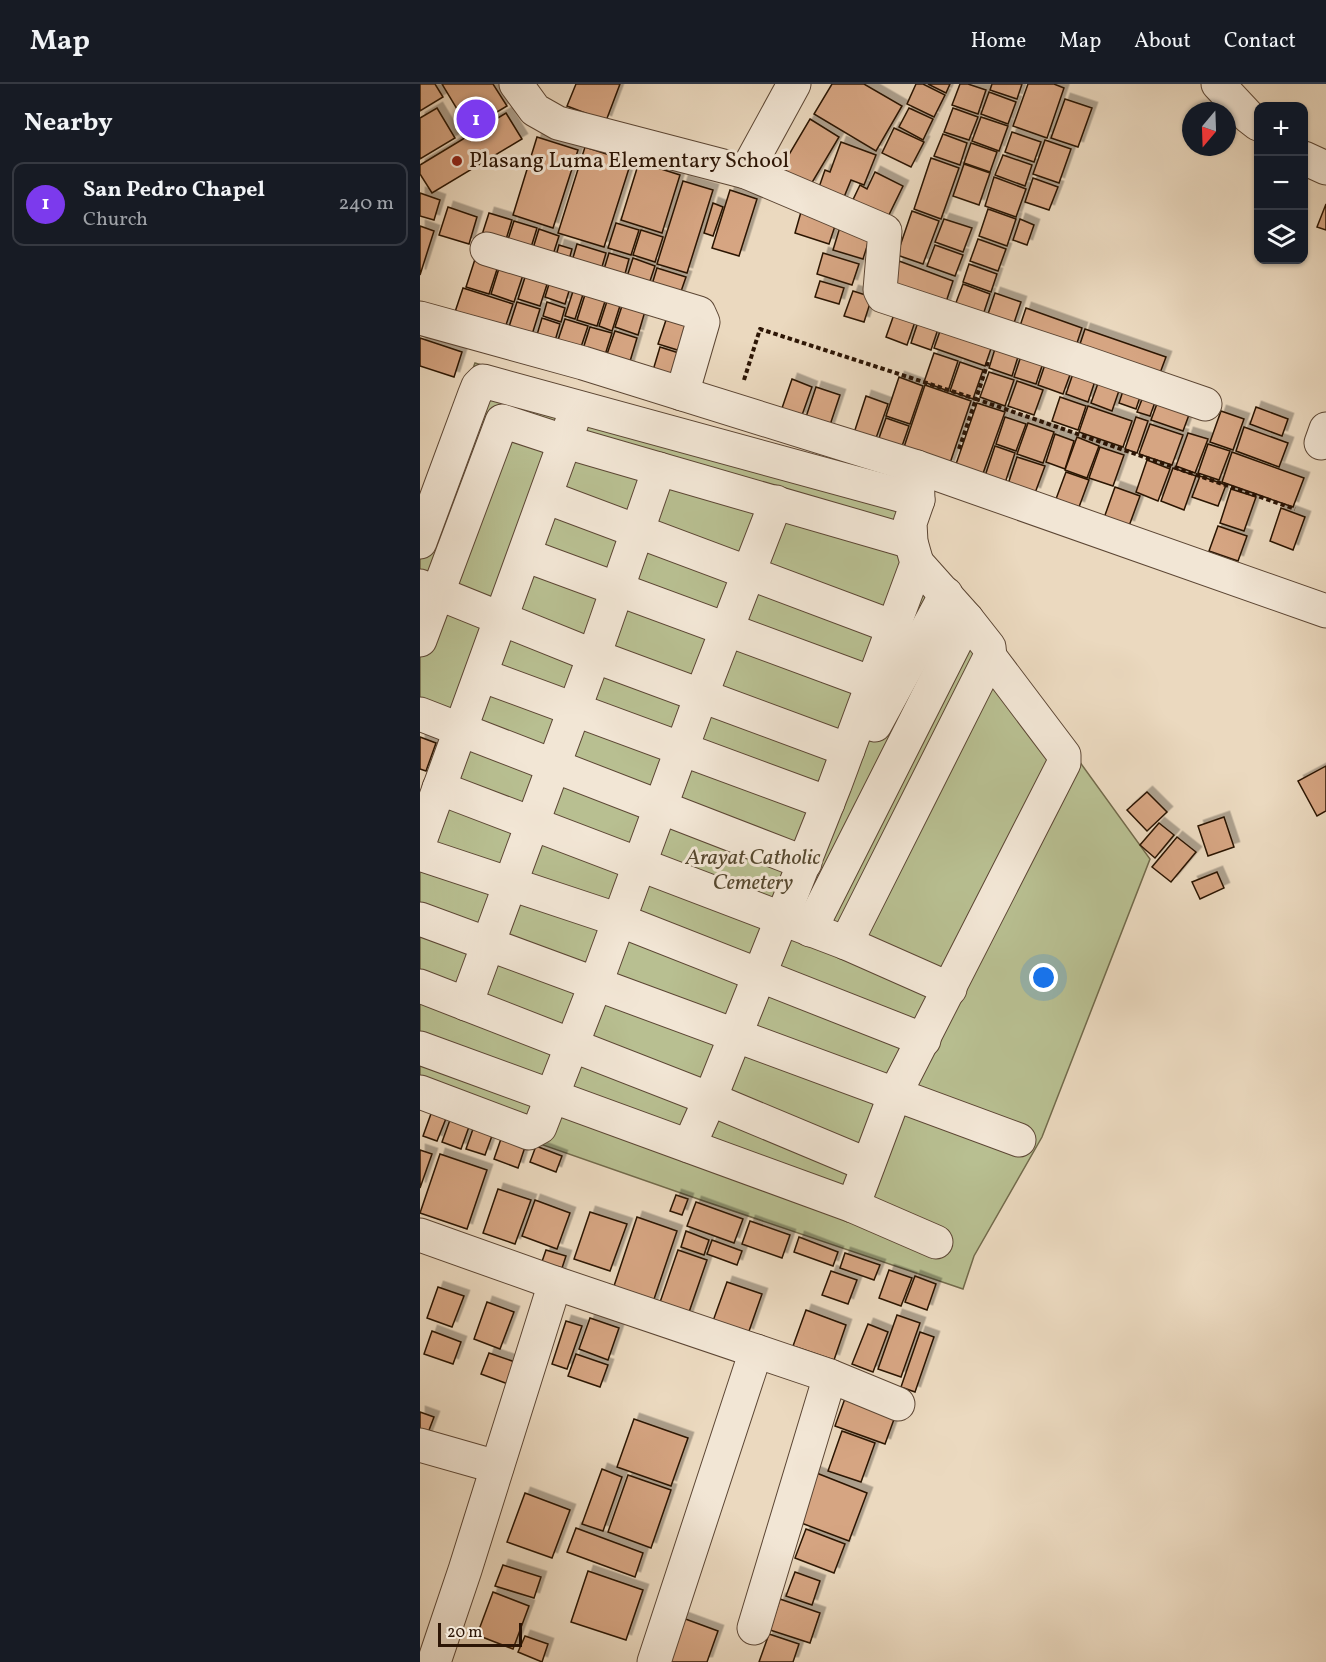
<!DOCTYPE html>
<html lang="en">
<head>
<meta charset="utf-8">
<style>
	body { margin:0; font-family:Vollkorn,serif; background:#20242c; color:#f1f3f6 }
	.controls { position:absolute; right:18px; top:18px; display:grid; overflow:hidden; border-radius:12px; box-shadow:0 2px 4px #0004 }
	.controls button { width:54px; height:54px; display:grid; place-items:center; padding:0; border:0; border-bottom:2px solid #363941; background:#171b24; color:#f1f3f6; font:30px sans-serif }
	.compass { position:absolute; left:762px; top:18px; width:54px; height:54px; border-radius:50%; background:#171b24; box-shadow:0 2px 4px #0004; rotate:199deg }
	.scale { position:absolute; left:18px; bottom:15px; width:84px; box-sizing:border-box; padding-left:6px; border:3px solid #2c1505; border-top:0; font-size:16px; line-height:21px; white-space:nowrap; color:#2c1505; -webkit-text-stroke:4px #f2e6d5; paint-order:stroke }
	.you { position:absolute; left:624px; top:894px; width:21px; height:21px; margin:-15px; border:4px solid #fff; border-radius:50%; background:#1a73e8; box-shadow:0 0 0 9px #1a73e833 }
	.badge { display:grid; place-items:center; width:39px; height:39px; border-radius:50%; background:#7c3aed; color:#fff; font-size:20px; font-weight:700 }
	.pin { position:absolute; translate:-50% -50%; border:3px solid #fff; box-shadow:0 2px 6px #0006 }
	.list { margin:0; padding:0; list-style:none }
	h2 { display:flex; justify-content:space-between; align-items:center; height:78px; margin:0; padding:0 24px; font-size:26px }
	h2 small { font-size:20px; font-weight:400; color:#9ea1a6 }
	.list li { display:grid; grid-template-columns:39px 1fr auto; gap:18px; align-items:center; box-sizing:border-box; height:84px; margin:0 12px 12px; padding:0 12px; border:2px solid #363941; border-radius:12px }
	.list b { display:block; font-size:22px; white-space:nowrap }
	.list p { margin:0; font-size:20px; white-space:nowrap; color:#9ea1a6 }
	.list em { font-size:20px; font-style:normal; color:#9ea1a6 }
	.icon { flex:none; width:33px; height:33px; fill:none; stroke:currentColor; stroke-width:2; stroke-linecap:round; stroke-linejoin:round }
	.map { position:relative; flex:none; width:906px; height:1578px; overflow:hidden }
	header { display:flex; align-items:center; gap:36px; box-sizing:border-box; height:84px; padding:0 30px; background:#171b24; border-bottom:2px solid #363941 }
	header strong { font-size:28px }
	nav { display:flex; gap:33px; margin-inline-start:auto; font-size:21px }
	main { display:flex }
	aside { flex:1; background:#171b24 }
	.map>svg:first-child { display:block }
	.green { fill:#b8bf91; stroke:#726a4b; stroke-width:1.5 }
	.building { fill:#d6a582; stroke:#2c1505; stroke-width:1.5; filter:url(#shadow) }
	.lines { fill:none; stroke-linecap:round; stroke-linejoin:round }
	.minor-casing { stroke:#5c4634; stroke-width:35 }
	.path { stroke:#2c1505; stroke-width:4; stroke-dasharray:4.5 3; stroke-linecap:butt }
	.minor { stroke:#f2e6d5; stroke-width:33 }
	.poi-dot { fill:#8f2418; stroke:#f2e6d5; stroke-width:2 }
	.labels { text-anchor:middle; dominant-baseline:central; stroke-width:6; stroke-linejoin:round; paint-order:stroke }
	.poi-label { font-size:22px; fill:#2c1505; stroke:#f2e6d5; text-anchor:start }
	.park-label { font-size:22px; font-style:italic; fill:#56482f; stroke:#f2e6d5 }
</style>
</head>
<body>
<header>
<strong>Map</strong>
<nav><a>Home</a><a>Map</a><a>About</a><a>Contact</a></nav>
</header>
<main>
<aside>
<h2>Nearby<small></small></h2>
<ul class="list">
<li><span class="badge">1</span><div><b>San Pedro Chapel</b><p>Church</p></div><em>240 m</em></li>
</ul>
</aside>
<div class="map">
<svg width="906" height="1578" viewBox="0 0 906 1578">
	<defs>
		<filter id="shadow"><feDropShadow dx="5.5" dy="-5.5" stdDeviation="0" flood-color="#0004"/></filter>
	</defs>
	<rect width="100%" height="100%" fill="#ebd9bf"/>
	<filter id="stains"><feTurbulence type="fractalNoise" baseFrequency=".00333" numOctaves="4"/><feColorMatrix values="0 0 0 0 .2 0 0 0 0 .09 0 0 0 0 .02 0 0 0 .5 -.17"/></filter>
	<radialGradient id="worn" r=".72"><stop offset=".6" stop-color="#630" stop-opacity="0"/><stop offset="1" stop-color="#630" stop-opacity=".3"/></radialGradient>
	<!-- green -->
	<path class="green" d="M55,279L506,419L494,449L730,775L622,1053L554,1172L543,1205L278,1115L0,1018V741L33,649L0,636V427Z"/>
	<!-- building -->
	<g class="building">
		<path d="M0,0H15L23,13L0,27Z"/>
		<path d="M22,0H73L87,22L49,45Z"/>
		<path d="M156,0H200L186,37L147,22Z"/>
		<path d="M412,0H444L482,22L456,67L394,30Z"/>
		<path d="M496,0H503L525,11L514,33L487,20Z"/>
		<path d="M508,0H530L526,9Z"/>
		<path d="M540,0H548L566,6L558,30L532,21Z"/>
		<path d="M572,0H602L597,15L570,6Z"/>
		<path d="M608,0H634L644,4L627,54L593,42Z"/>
		<path d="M569,8L596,18L588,40L561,30Z"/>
		<path d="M645,15L672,24L658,63L631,54Z"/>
		<path d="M17,24L35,54L0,75V34Z"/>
		<path d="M489,24L513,35L503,56L479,43Z"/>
		<path d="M533,24L558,33L549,56L524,48Z"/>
		<path d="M86,29L102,55L12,109L0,90V81Z"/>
		<path d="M561,33L588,42L579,67L552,57Z"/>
		<path d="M390,35L419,53L390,102L361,84Z"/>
		<path d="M474,44L504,58L491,83L462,69Z"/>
		<path d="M592,48L621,58L614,78L585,68Z"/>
		<path d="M523,50L547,59L540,81L514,72Z"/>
		<path d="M117,53L158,66L133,144L93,131Z"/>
		<path d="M625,56L651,65L639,99L613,90Z"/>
		<path d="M421,58L456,71L444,101L431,96L422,118L397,109L405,86L410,88Z"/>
		<path d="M551,59L577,68L570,88L544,79Z"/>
		<path d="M165,63L211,78L184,163L138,149Z"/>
		<path d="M583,71L612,81L605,102L575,91Z"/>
		<path d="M511,74L539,84L521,135L494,125Z"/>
		<path d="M219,78L260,91L242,149L201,136Z"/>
		<path d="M544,80L570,89L559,121L533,112Z"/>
		<path d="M455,88L483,102L464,141L429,124L440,101L447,105Z"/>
		<path d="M574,93L606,105L596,133L565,122Z"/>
		<path d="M613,94L638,103L629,126L605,118Z"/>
		<path d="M263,97L293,106L267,189L237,180Z"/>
		<path d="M310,106L337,115L319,172L292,164Z"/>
		<path d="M0,109L20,116L14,136L0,132Z"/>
		<path d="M293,119L303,123L293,152L284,149Z"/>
		<path d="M906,120V146L897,143Z"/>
		<path d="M28,123L57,133L49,160L19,151Z"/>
		<path d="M568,125L596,135L587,162L559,152Z"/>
		<path d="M492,127L519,137L503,180L477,171Z"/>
		<path d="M381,128L416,139L409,160L375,149Z"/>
		<path d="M69,129L92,136L83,165L60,157Z"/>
		<path d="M524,135L552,144L543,168L515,158Z"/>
		<path d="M600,135L614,141L607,161L593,156Z"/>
		<path d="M94,137L117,144L108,173L85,165Z"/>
		<path d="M196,139L219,146L211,171L188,164Z"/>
		<path d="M0,142L14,147L0,191Z"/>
		<path d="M420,143L450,153L443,175L413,166Z"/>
		<path d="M119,145L139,152L130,180L110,174Z"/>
		<path d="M221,146L243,153L235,178L213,171Z"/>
		<path d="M558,155L586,165L578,187L550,177Z"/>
		<path d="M157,160L186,169L179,193L150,184Z"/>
		<path d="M139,161L152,165L147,183L134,179Z"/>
		<path d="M515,161L543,171L535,192L507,182Z"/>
		<path d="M57,169L80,176L69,210L46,203Z"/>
		<path d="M189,169L209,175L202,201L181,195Z"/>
		<path d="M403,169L439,180L432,201L397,190Z"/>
		<path d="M213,174L235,182L226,209L204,202Z"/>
		<path d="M479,177L533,197L524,224L469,205Z"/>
		<path d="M81,178L105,185L94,218L71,210Z"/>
		<path d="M549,180L577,190L571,208L543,198Z"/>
		<path d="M108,184L130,191L120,222L98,215Z"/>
		<path d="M237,184L266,193L258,216L230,207Z"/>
		<path d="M157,195L167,198L155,235L145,232Z"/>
		<path d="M130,197L150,204L145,220L125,213Z"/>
		<path d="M400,197L424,204L419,220L395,213Z"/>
		<path d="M169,198L189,205L177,242L157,236Z"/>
		<path d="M543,200L570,210L562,234L534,224Z"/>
		<path d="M43,204L93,220L84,247L34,231Z"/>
		<path d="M191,205L204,209L192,247L179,242Z"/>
		<path d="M433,207L452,213L444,238L424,232Z"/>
		<path d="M575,209L601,218L591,248L565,239Z"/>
		<path d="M206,210L228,217L218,251L195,243Z"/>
		<path d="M97,218L120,225L110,257L87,249Z"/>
		<path d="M127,218L145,224L141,238L123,232Z"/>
		<path d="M478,219L499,226L487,261L466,253Z"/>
		<path d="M606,224L662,244L654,268L598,248Z"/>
		<path d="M249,227L274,235L264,268L238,260Z"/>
		<path d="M501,229L521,236L511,266L491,259Z"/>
		<path d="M122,234L140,240L134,260L116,254Z"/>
		<path d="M145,235L168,242L160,266L137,259Z"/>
		<path d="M524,236L575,253L565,282L514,264Z"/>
		<path d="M170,243L192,249L184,274L162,268Z"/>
		<path d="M665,245L746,273L737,297L657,269Z"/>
		<path d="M195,247L217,254L208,284L185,276Z"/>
		<path d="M579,252L602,260L592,292L569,284Z"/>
		<path d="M0,254L42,268L34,293L0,282Z"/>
		<path d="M605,260L627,267L616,300L594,293Z"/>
		<path d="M240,263L265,271L255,300L231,293Z"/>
		<path d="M514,269L538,277L528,307L504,298Z"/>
		<path d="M629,269L655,277L643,310L618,301Z"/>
		<path d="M540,278L563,286L553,315L530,307Z"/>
		<path d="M657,278L679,285L668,318L646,310Z"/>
		<path d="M569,288L594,296L585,322L560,313Z"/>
		<path d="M682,288L703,295L692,327L671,319Z"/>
		<path d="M479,293L503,302L490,340L466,332Z"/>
		<path d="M372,295L392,303L381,334L361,327Z"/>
		<path d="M707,295L724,301L716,325L699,319Z"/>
		<path d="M597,297L623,306L614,331L588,322Z"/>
		<path d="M505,301L551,317L529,382L483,366Z"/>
		<path d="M396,303L420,311L409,344L385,336Z"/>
		<path d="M727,303L739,307L730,332L717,328Z"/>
		<path d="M741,309L773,320L763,347L731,336Z"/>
		<path d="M446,312L468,320L455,357L434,349Z"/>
		<path d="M640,313L666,322L658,346L632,337Z"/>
		<path d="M557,319L585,328L561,395L534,386Z"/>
		<path d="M668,322L712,337L703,363L659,348Z"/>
		<path d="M836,323L868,335L862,352L830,340Z"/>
		<path d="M801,327L824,335L813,366L790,358Z"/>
		<path d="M585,333L606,340L596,367L576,360Z"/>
		<path d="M716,333L728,337L717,369L705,365Z"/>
		<path d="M466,334L489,342L481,365L458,357Z"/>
		<path d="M608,339L634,348L623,379L597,370Z"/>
		<path d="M730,340L763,351L752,381L719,370Z"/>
		<path d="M824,343L868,359L859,383L816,367Z"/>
		<path d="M768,349L788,355L775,389L756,382Z"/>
		<path d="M635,350L654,357L645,385L626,378Z"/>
		<path d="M657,353L679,362L667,394L645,386Z"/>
		<path d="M788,360L810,367L799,396L778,389Z"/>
		<path d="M575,362L595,369L585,399L565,392Z"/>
		<path d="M680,363L704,371L693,402L669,394Z"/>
		<path d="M812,368L884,394L873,423L802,398Z"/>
		<path d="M597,373L625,382L615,409L588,400Z"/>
		<path d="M727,376L750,385L738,417L716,408Z"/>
		<path d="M753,384L776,392L764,426L741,417Z"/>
		<path d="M646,388L669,396L659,423L636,415Z"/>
		<path d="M780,392L806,401L798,422L772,413Z"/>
		<path d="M695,403L720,412L709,442L684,434Z"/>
		<path d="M811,405L836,413L824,447L800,439Z"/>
		<path d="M861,424L885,433L873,466L850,457Z"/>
		<path d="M798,442L827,452L818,477L789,467Z"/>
		<path d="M0,653L16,659L6,687L0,685Z"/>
		<path d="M906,682V727L897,732L878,697Z"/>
		<path d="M727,708L747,728L727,747L707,726Z"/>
		<path d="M804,733L814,763L788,772L778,742Z"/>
		<path d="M739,739L754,751L735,774L720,761Z"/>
		<path d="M757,753L776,768L751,798L732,783Z"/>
		<path d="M797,788L804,804L780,815L772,798Z"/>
		<path d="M12,1027L27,1032L17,1057L3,1052Z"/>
		<path d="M31,1033L50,1040L41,1065L22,1058Z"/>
		<path d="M54,1042L73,1049L65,1071L46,1065Z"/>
		<path d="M82,1052L106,1060L98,1084L74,1075Z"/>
		<path d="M116,1062L142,1072L136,1088L110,1078Z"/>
		<path d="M0,1066L12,1070L0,1104Z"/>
		<path d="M20,1070L67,1086L47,1145L0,1129Z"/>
		<path d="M78,1105L111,1116L95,1160L63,1149Z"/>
		<path d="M256,1111L268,1115L262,1131L250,1127Z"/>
		<path d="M115,1116L150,1129L137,1165L102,1152Z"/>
		<path d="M276,1118L323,1135L314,1159L267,1142Z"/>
		<path d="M170,1128L207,1140L190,1187L154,1175Z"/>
		<path d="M217,1133L257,1147L231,1224L191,1211Z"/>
		<path d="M330,1137L370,1151L362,1174L322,1160Z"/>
		<path d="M266,1147L289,1156L284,1171L261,1163Z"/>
		<path d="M379,1153L418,1168L413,1182L374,1168Z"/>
		<path d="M292,1156L322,1167L317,1181L287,1170Z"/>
		<path d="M126,1166L146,1172L138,1196L118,1189Z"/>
		<path d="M258,1166L287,1176L267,1234L238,1224Z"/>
		<path d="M425,1169L460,1181L454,1196L420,1184Z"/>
		<path d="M469,1186L492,1194L481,1222L459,1214Z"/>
		<path d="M411,1187L437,1196L428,1220L402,1211Z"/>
		<path d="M495,1192L516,1200L507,1226L485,1218Z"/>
		<path d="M307,1198L342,1210L328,1250L293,1237Z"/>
		<path d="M18,1203L44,1212L32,1243L7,1234Z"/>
		<path d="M67,1218L94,1228L80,1265L54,1255Z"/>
		<path d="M386,1226L426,1241L414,1276L373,1262Z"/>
		<path d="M477,1231L500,1239L481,1293L458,1285Z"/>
		<path d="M170,1234L199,1244L188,1276L159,1265Z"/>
		<path d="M146,1237L162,1242L147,1285L132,1280Z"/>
		<path d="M448,1240L468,1248L453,1288L432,1280Z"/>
		<path d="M12,1247L41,1258L33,1280L4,1270Z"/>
		<path d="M500,1248L514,1253L495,1308L481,1303Z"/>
		<path d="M69,1269L95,1278L88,1300L61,1290Z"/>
		<path d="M156,1270L188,1281L180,1303L148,1292Z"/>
		<path d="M427,1309L477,1327L465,1360L415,1342Z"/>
		<path d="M0,1328L14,1333L6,1354L0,1352Z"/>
		<path d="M214,1335L268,1354L251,1402L197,1383Z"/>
		<path d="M422,1347L455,1359L441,1398L408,1387Z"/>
		<path d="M182,1385L202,1393L183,1447L162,1440Z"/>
		<path d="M394,1388L447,1409L429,1457L376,1437Z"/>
		<path d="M208,1391L251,1406L231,1464L188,1448Z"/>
		<path d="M105,1409L150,1426L132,1474L87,1458Z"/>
		<path d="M156,1444L223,1469L215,1493L147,1468Z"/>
		<path d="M386,1445L425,1460L414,1489L375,1474Z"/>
		<path d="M83,1481L121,1493L114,1514L75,1502Z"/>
		<path d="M168,1487L223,1506L206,1556L151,1538Z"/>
		<path d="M375,1488L400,1497L392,1521L366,1512Z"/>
		<path d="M73,1508L109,1522L93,1565L57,1551Z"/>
		<path d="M360,1515L400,1529L390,1559L350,1546Z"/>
		<path d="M260,1533L298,1547L287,1578H244Z"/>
		<path d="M349,1550L379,1560L373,1578H339Z"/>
		<path d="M105,1552L128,1560L122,1578L98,1568Z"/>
	</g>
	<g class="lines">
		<defs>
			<g id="minor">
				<path d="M96,0L115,26L138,39L326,88L374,0"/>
				<path d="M798,0L829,33L838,40"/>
				<path d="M884,74L906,84"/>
				<path d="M326,88L465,147L460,206L463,212L666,279L785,320"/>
				<path d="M67,165L279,229L283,238L262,310"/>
				<path d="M0,234L163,279L497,383L906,527"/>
				<path d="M901,359L906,345"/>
				<path d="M126,413L473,543"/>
				<path d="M0,458L54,312L58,302L63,297L498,416"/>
				<path d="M105,471L452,599"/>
				<path d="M0,502L174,572L428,666"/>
				<path d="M0,556L82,337L146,358L491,458"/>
				<path d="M61,591L408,719"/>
				<path d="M0,630L385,779"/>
				<path d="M455,641L526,510"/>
				<path d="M19,704L426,859L530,905"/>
				<path d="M0,757L152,338"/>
				<path d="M0,770L199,836L504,956"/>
				<path d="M0,835L599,1056"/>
				<path d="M390,846L547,535"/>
				<path d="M426,859L570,573L569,563L547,535L497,479"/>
				<path d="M0,902L290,1015L448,1081"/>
				<path d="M46,920L174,572L239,385"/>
				<path d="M0,964L433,1122L516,1158"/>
				<path d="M0,1008L109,1049L120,1043L176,899L281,612L356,418"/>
				<path d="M269,1062L290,1015L415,701L497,479L491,458L490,439L498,416L497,383"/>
				<path d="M433,1122L475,1010L644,679V671L570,573"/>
				<path d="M0,1151L135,1199L410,1292L478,1320"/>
				<path d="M0,1361L77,1383"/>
				<path d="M334,1544L410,1292"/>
				<path d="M14,1578L45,1486L135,1199"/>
				<path d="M234,1578L336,1267"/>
			</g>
		</defs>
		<!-- minor casing -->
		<use href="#minor" class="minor-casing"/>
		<!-- path -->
		<g class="path">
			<path d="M324,296L340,245L556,315L568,278"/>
			<path d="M539,365L556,315L875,425"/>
		</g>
		<!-- minor -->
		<use href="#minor" class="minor"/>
	</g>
	<!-- markers -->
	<circle class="poi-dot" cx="37" cy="77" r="6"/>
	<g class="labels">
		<!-- poi labels -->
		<g class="poi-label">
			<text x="49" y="77">Plasang Luma Elementary School</text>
		</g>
		<!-- park labels -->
		<g class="park-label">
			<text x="333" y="774">Arayat Catholic<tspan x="333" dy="25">Cemetery</tspan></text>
		</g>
	</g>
	<rect width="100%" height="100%" filter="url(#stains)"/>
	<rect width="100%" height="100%" fill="url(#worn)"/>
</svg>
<div class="controls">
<button>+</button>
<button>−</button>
<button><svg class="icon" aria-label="layers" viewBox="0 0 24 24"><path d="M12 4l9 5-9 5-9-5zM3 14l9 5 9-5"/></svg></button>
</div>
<svg class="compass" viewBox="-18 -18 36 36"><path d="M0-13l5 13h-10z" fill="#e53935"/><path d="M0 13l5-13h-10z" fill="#9ea1a6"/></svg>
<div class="scale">20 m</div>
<div class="you"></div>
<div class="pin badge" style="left:56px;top:35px">1</div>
</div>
</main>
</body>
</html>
